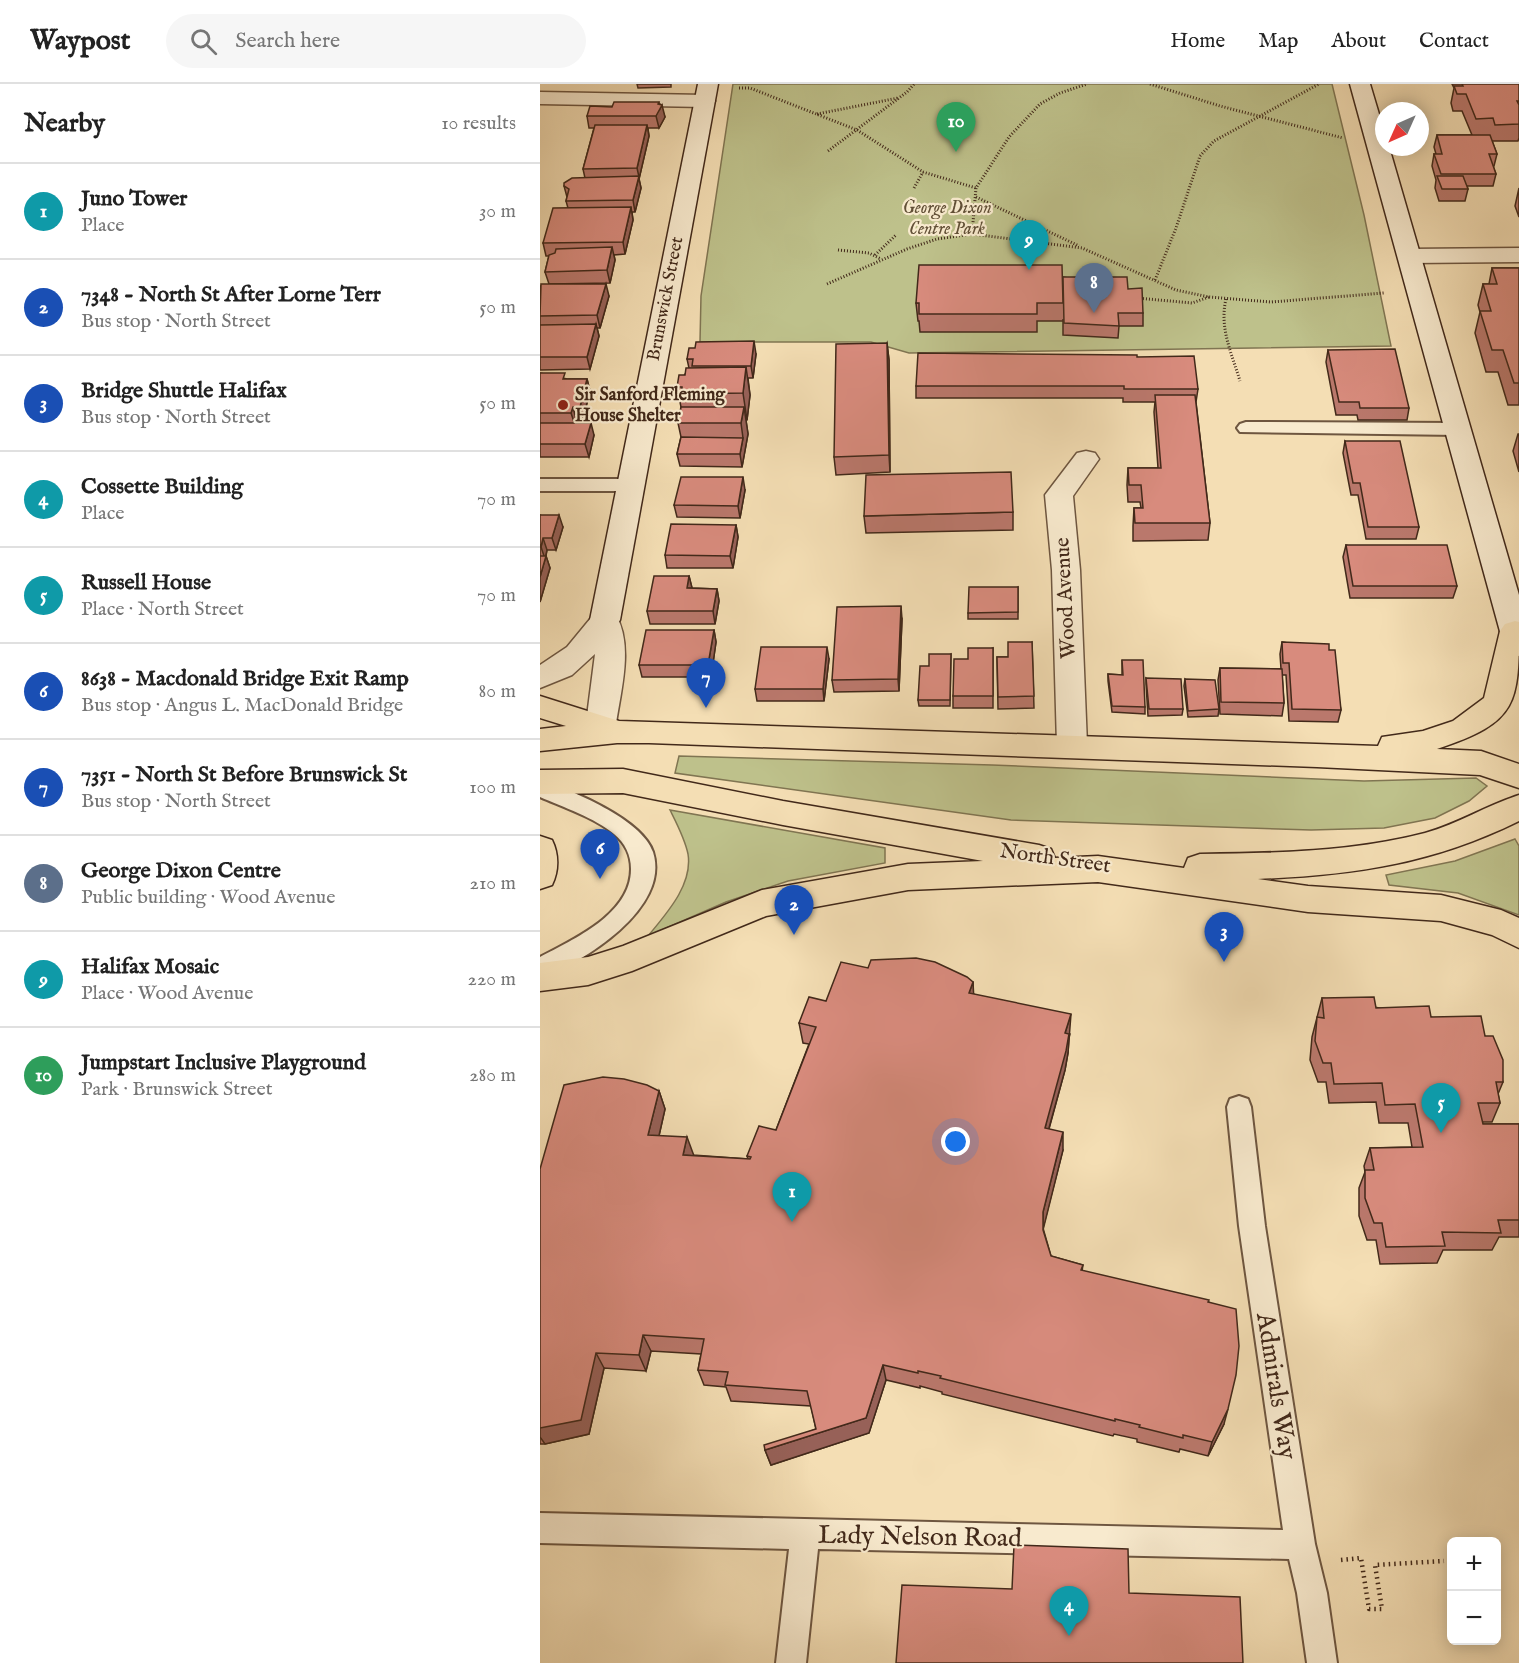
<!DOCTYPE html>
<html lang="en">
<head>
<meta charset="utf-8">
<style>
	body { margin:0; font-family:"IM FELL English",serif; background:#f6f6f6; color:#222 }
	.controls { position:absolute; right:18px; bottom:18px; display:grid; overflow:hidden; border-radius:9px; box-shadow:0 3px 15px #0003 }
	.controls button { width:54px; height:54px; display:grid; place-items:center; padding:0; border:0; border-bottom:2px solid #e0e0e0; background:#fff; color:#222; font:30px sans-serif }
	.compass { position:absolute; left:835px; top:18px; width:54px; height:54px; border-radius:50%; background:#fff; box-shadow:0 3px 15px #0003; rotate:225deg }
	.you { position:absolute; left:416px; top:1058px; width:21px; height:21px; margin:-15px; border:4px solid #fff; border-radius:50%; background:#1a73e8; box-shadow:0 0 0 9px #1a73e833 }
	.badge { display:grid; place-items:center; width:39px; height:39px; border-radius:50%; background:#8f2418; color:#fff; font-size:20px; font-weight:700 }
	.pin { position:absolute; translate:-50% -50px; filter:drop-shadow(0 2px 3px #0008) }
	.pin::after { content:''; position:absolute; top:32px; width:21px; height:18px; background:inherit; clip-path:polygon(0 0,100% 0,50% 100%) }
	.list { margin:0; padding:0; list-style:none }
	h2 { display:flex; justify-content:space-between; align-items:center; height:78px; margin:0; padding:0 24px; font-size:26px }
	h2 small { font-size:20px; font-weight:400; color:#767676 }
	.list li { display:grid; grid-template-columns:39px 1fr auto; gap:18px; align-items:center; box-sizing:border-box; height:96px; padding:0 24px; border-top:2px solid #e0e0e0 }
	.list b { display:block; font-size:22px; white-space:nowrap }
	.list p { margin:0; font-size:20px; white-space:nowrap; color:#767676 }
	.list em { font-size:20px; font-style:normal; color:#767676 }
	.icon { flex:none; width:33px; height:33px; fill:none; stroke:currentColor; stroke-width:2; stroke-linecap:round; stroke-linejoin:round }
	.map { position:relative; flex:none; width:979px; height:1579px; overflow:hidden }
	header { display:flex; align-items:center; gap:36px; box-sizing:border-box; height:84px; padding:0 30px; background:#fff; border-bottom:2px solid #e0e0e0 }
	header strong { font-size:28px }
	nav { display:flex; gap:33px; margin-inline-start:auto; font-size:21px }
	.search { width:420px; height:54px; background:#f6f6f6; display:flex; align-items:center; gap:15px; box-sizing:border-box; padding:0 21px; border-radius:33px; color:#767676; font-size:22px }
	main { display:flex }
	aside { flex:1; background:#fff }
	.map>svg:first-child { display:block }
	.green { fill:#bec18b; stroke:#807552; stroke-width:1.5 }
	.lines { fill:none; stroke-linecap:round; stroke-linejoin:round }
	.lane-casing { stroke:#6e5640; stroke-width:4 }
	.street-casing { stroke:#6e5640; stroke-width:3 }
	.secondary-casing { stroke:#42291a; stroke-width:3 }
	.primary-casing { stroke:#42291a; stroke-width:3 }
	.path-far1 { stroke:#42291a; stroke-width:3; stroke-dasharray:1 2; stroke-linecap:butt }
	.path { stroke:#42291a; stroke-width:4.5; stroke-dasharray:1.5 4; stroke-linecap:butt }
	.lane { fill:#f8eace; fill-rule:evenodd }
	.street { fill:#f8eace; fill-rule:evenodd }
	.secondary { fill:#f8eace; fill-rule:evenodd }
	.primary { fill:#f4deb4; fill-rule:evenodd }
	.wall { fill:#ba786c; stroke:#42291a; stroke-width:1.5 }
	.shaded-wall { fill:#976158; stroke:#42291a; stroke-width:1.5 }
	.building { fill:#d88b7d; stroke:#42291a; stroke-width:1.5 }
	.poi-dot { fill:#8f2418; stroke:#f8eace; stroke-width:2 }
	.labels { text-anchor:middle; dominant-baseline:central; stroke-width:4.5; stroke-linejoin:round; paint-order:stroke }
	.far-park-label { font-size:18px; font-style:italic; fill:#614f36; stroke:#f8eace }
	.far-street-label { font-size:18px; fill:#42291a; stroke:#f8eace }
	.far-poi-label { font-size:18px; font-weight:bold; fill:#42291a; stroke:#f8eace; text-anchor:start }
	.street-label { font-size:21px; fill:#42291a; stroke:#f8eace }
	.near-street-label { font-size:26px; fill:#42291a; stroke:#f8eace }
</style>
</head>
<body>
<header>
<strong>Waypost</strong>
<div class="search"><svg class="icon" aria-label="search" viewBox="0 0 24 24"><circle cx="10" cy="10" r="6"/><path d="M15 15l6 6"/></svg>Search here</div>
<nav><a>Home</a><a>Map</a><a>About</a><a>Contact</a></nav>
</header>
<main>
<aside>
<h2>Nearby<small>10 results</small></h2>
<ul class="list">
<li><span class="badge" style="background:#0f9aa8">1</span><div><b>Juno Tower</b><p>Place</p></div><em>30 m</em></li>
<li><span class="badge" style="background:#1a4fb4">2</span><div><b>7348 - North St After Lorne Terr</b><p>Bus stop · North Street</p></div><em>50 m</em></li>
<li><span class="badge" style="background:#1a4fb4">3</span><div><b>Bridge Shuttle Halifax</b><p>Bus stop · North Street</p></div><em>50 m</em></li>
<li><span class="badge" style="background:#0f9aa8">4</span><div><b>Cossette Building</b><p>Place</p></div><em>70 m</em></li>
<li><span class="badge" style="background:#0f9aa8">5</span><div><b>Russell House</b><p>Place · North Street</p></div><em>70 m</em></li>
<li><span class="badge" style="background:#1a4fb4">6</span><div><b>8638 - Macdonald Bridge Exit Ramp</b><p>Bus stop · Angus L. MacDonald Bridge</p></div><em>80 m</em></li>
<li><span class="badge" style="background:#1a4fb4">7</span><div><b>7351 - North St Before Brunswick St</b><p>Bus stop · North Street</p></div><em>100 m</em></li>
<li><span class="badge" style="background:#5c6f8a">8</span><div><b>George Dixon Centre</b><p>Public building · Wood Avenue</p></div><em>210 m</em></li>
<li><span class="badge" style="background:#0f9aa8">9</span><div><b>Halifax Mosaic</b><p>Place · Wood Avenue</p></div><em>220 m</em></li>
<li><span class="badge" style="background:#2e9e5b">10</span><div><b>Jumpstart Inclusive Playground</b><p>Park · Brunswick Street</p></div><em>280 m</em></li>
</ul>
</aside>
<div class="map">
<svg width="979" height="1579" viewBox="0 0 979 1579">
	<rect width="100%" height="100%" fill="#f4deb4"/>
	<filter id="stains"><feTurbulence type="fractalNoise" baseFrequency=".00333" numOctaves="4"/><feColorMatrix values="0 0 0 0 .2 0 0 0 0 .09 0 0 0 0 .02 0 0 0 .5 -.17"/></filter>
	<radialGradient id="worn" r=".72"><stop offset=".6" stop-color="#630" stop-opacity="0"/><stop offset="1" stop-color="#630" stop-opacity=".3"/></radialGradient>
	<!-- green -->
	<g class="green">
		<path d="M193,0H792L824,131L851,262L369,269L331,258H160L161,212Z"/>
		<path d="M139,672L452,681L824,697L936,694L947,702L929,717L895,734L844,744L771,746L471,736L135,689Z"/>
		<path d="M130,726L345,764V779L248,797L186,818L108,852C126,830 153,801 148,770C145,755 137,740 130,726Z"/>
		<path d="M975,755L979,762V831L918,809L849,801L846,791L915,777Z"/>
	</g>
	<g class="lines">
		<defs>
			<g id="lane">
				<path d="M706,338L918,339L924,341L927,345L924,349L918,351L700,348L697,344L700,340Z"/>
				<path d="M0,395H89L95,397L98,401L95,405L89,407H0Z"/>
				<path d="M0,696C31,706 102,735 113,768C131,824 43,879 0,894V873C34,855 91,830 91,785C91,771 85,759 74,750C55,734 23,723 0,713Z"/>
				<path d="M699,1012L708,1015L711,1023L725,1142L775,1460L787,1509L797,1579H767L757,1509L749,1475L278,1465L266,1579H236L249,1465L0,1459V1429L743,1446L699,1142L687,1023L690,1015Z"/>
			</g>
			<g id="street">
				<path d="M0,8L165,11L172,13L175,17L172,21L165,23L0,20Z"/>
				<path d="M979,164V178L870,179L862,177L858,172L862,167L870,165Z"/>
				<path d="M546,367L555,369L559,375L533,412L540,486L547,661L543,669L532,672L521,669L517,661L512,486L505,411L537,369Z"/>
				<path d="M65,526L75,529C94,561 81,605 76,640L72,648L61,651L50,648L46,640L55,570L32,591L0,604V581L27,563L55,529Z"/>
			</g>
			<g id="secondary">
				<path d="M158,0H178L80,536L75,543L65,546L55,543L50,536Z"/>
				<path d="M810,0H830L844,47V63H849L979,511V572L969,569L964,562Z"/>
			</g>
			<g id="primary">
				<path d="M975,537L979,538C979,620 979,638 897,665L941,667L979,680V704L940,691L777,683L109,659H77L0,667V645L26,642L0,634V612L79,637L838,662L842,653L883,647L913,637L944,614L960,547L965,540Z"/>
				<path d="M83,685L243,717L499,761L511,765L515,774L558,772L644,784L648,774L660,770C735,769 812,768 885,749C918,740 947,721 979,711V737C892,780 814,791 718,795L768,802L901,811L961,826L979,834V864L952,851L901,837L768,828L558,798L368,806L226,832L92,887L48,901L0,907V879L48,873L83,862L222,806L368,780L443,777L243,741L83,709L0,710V686Z"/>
				<path d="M0,752L12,756C19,770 19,787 12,801L0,805Z"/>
			</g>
		</defs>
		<!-- lane casing -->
		<use href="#lane" class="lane-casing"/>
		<!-- street casing -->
		<use href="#street" class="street-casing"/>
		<!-- secondary casing -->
		<use href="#secondary" class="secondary-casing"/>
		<!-- primary casing -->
		<use href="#primary" class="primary-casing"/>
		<!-- path-far1 -->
		<g class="path-far1">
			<path d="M610,0L680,22L803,54"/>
			<path d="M199,4H210L317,46L383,88L436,104"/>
			<path d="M277,30L358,14"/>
			<path d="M288,67L367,8L374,0"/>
			<path d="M374,104L383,88"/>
			<path d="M436,113L539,162"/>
			<path d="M432,150L436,104L469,53L500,20L520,9L547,0"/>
			<path d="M298,166L329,169L341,175"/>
			<path d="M335,171L356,151"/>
			<path d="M615,196L636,144L660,72L674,57L779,0"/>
			<path d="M287,200L367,165L397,155L432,150L542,164L636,206L669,213L731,218L844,209"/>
			<path d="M597,214L652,219L669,213"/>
			<path d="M686,215C679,244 692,270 700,297"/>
		</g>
		<!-- path -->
		<path class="path" d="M801,1476L821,1474L829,1525H842L835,1481L904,1477"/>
		<!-- lane -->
		<use href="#lane" class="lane"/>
		<!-- street -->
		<use href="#street" class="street"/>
		<!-- secondary -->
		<use href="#secondary" class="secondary"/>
		<!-- primary -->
		<use href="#primary" class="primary"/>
	</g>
	<!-- wall -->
	<g class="wall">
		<path d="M97,0H131V3L98,4Z"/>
		<path d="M912,0H979V54L978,57H952L957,70L954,82H953L956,90L953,102H927L928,105L925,117H899L895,104L896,96L892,82L894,70H896L894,63L897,51H932L922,27H913L911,19L914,4Z"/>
		<path d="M120,20L125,33L119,44H108L109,52L99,95L101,104L95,128H92L93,136L85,170L74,171L75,176L70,199L9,200L5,188L9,172H6L3,159L28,124L26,117L27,113L24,102L45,94L43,85L54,44H49L47,32L72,23Z"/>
		<path d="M979,104V133L975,122Z"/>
		<path d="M952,184H979V321H968L958,288H946L935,249L940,228L938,221L943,200H949Z"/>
		<path d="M523,193L588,205L603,229V242H579L578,254L523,251V235V237H497V248H380L379,237H378L376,219Z"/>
		<path d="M0,202L69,212L60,244H57L59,252L50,285L0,286Z"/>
		<path d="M347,259L349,276L350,388L296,391L294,373Z"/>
		<path d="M788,266L869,324L867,336H818L817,331H796L786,278Z"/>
		<path d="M216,270L213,294H208L210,311L207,336H206L208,350L202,383L140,382L137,370L141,353L138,339L141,323L137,303L149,284L147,275Z"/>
		<path d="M597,273L658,305L656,318L670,439L668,456L593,457V442L594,424H601L600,418H588L587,401L588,384H618L614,328L615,318H583V314H376V302Z"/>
		<path d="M0,289L27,295H47L50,307L43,335H36L35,339L54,351L49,373H0Z"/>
		<path d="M978,350H979V388L973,367Z"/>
		<path d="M805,357L879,443L876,455H826L818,411H811L803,369Z"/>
		<path d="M205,406L200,434L137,433L134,421Z"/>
		<path d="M473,428V446L326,449L324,432Z"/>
		<path d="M0,431L23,443L16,466H7L6,472L10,484L0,518Z"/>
		<path d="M196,441L198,453L193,484H127L125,471Z"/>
		<path d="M806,461L917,502L913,514H810L803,473Z"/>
		<path d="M149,492L152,504L177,505L179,517L175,540H110L107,527Z"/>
		<path d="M478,503V535H428V529Z"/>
		<path d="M362,535L359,607L294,608L292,596Z"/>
		<path d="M174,546L176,558L171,593H102L99,581Z"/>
		<path d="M492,558L494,624L458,625L457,573H468Z"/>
		<path d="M742,558L789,566L801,626L798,638L749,637L746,591H742L744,619L742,632L680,630L678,596L680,584L741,585L740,570Z"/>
		<path d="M453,564V624H413V612L428,575Z"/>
		<path d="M411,570L410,622H379L378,616L389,582Z"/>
		<path d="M289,575L284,617H217L215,605Z"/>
		<path d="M582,576L605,623V630L572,628L568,597V590L582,591Z"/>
		<path d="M606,594L643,625L642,631L608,632L606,600Z"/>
		<path d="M645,595L679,625L678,632L648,633L644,602Z"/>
		<path d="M328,884L433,898V910L530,950L529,954L528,969L525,986L509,1045L523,1066L503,1144L511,1172L543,1181L542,1187L669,1218L684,1340L668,1372L640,1365L639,1368L597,1358V1355L574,1350L573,1352L402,1310V1308L380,1302V1304L346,1296L329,1349L231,1381L225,1366L276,1345L271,1322L191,1317L186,1303L164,1301L158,1286L161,1270L111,1267L106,1287L64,1284L49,1350L5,1360H0V1085L119,1007L125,1025L119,1052L153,1071L208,1075L207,1072L236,1046L269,960L263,959L259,939Z"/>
		<path d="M782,914L891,933L945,952L963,998L958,1010L960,1019L952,1038H942L943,1040H979V1153H959L952,1166H903L897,1179L840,1180L836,1156H827L819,1132V1104L825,1088L824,1082L830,1064L872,1063L868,1039H839L836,1018L789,1019L786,998H778L770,976L772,953Z"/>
	</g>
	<!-- shaded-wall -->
	<g class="shaded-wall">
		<path d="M119,18L120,25L122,21L125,33L119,44L116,32Z"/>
		<path d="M107,41L109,52L99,95L101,104L95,128L93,116L99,93L97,84Z"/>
		<path d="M91,123L93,136L85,170L83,158Z"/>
		<path d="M72,163L75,176L70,199L67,186Z"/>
		<path d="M66,200L69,212L60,244L57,231Z"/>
		<path d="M56,240L59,252L50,285L47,273Z"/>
		<path d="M214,257L216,270L213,294L211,282Z"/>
		<path d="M347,259L349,276L350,388L349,371Z"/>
		<path d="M206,283L210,311L207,336L203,309Z"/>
		<path d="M47,295L50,307L43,335L40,323Z"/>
		<path d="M33,323L36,335L35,341L31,329Z"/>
		<path d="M204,323L208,350L202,383L200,370L203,354L201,339Z"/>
		<path d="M51,339L54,351L49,373L45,360Z"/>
		<path d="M203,393L205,406L200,434L198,422Z"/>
		<path d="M19,431L23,443L16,466L12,454Z"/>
		<path d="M196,441L198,453L193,484L190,472Z"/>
		<path d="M3,454L7,466L5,475L1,463Z"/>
		<path d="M6,472L10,484L0,518V493Z"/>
		<path d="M149,492L152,504H147Z"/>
		<path d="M177,505L179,517L175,540L173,527Z"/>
		<path d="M361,522L362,535L359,607L358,595Z"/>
		<path d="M174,546L176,558L171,593L168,581Z"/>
		<path d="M287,563L289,575L284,617L283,605Z"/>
		<path d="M433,898L434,917L429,909Z"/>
		<path d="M531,930L528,969L525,986L504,1062L505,1044L525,949Z"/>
		<path d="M119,1007L125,1025L115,1069L108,1051Z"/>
		<path d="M523,1048V1066L503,1146V1128Z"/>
		<path d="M147,1053L154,1072L143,1071Z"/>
		<path d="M103,1251L111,1267L106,1287L99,1271Z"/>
		<path d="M56,1269L64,1284L49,1350L5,1360L0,1353V1344Z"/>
		<path d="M343,1281L346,1296L329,1349L231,1381L225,1366L326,1334Z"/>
		<path d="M688,1325L684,1340L668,1372L672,1358Z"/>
	</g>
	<!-- building -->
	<g class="building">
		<path d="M922,0H979V17H977L979,21V40L955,41L953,34L936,35L926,10H917L914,2H923Z"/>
		<path d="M74,18H119L118,20L122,21L116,32H47L50,22L72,23Z"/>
		<path d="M55,41H107L97,84L43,85Z"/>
		<path d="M897,51H950L957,70H949L956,90H901L894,70H902Z"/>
		<path d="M99,92L93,116L26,117L29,105L24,102V99L32,94Z"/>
		<path d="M897,92H923L928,105H902Z"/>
		<path d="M91,123L83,158L3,159L13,124Z"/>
		<path d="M72,163L67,186L5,188L9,171L15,169L16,165Z"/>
		<path d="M379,181H522L523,219H497V230H379V219H376Z"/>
		<path d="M952,184H979V299H974L963,266H952L940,227H951L943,200H957Z"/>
		<path d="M523,193H587L588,205L602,204L603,229H578L579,242L524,239Z"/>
		<path d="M1,200H66L57,231L0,232Z"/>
		<path d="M56,240L47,273H0V241Z"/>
		<path d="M214,257L211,282H152L153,275H147L149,264H155L156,258Z"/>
		<path d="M347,259L349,371L294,373L296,260Z"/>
		<path d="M855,265L869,324H820L819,318H799L788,266Z"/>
		<path d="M378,269L597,271V273L654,272L658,305H584V302H376Z"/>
		<path d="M206,283L203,309L142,310V303H137L139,291H145L146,284Z"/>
		<path d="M0,289H25L23,295H47L40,323H33L31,329H0Z"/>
		<path d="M615,311H655L670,439H595L594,424H603L601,401H589L588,384H621Z"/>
		<path d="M141,323H204L201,339H138Z"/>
		<path d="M0,339H51L45,360H0Z"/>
		<path d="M141,353L203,354L200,370H137Z"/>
		<path d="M805,357H860L879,443H828L820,399H813Z"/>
		<path d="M471,388L473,428L324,432L326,391Z"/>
		<path d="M141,393H203L198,422L134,421Z"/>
		<path d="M0,431H19L12,454H3L1,463H0Z"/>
		<path d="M131,440L196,441L190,472L125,471Z"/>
		<path d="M806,461H907L917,502H813Z"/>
		<path d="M0,472H6L0,493Z"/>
		<path d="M114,492H149L147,504L177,505L173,527H107Z"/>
		<path d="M429,503H478V528L428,529Z"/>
		<path d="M361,522L358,595L292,596L297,523Z"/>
		<path d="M106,546H174L168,581H99Z"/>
		<path d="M468,558H492L494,612L458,613L457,573H468Z"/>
		<path d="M742,558L789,560V566H795L801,626L752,625L749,579H743Z"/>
		<path d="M221,563H287L283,605H215Z"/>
		<path d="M428,564H453V612H413L414,575H428Z"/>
		<path d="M389,570H411L410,616H378L380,582H389Z"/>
		<path d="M582,576H603L605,623L572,622L568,590L583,591Z"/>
		<path d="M680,584L742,585L744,619L681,618Z"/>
		<path d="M606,594L641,595L643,625H609Z"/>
		<path d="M645,595L675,596L679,625L648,627Z"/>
		<path d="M376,874L395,878L427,893L433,898L429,909L531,930L525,949L529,950L526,967L505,1044L523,1048L503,1128V1146L511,1172L543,1181L541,1186L669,1216L668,1218L696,1225L699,1262L696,1291L688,1325L672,1358L643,1351V1354L599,1343L600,1341L575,1335V1337L400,1294L401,1292L378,1287V1289L343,1281L326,1334L225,1366L224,1361L276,1345L267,1307L185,1301L188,1288L158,1286L164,1255L103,1251L99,1271L56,1269L41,1336L0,1344V1085L24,1001L63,993L84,995L107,1001L119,1007L108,1051L147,1053L143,1071L210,1075L211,1073L207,1072L219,1042L236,1046L276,943L259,939L269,913L286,917L301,878L328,884L331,876Z"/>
		<path d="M834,913L836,924L889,922L891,933L941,932L945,952H953L963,976V998H956L960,1019H938L943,1040H979V1136H958L961,1149L902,1148L905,1162L846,1163L842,1139H834L825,1114V1086H834L830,1064L883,1063L875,1020L845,1021L842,999L794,1000L791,979H783L775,957L777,933L784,934L782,914Z"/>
		<path d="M474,1461L588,1465L589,1509L700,1513L703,1579H356L362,1501L472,1505Z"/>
	</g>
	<!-- markers -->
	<circle class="poi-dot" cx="23" cy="321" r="6"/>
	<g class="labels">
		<!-- far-park labels -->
		<g class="far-park-label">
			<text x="407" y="124">George Dixon<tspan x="407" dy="21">Centre Park</tspan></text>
		</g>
		<!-- far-street labels -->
		<g class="far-street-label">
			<text transform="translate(126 215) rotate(-79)">Brunswick Street</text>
		</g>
		<!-- far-poi labels -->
		<g class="far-poi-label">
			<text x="35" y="311">Sir Sanford Fleming<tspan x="35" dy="21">House Shelter</tspan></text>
		</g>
		<!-- street labels -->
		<g class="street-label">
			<text transform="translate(526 514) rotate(-93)">Wood Avenue</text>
			<text transform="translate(515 775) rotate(8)">North Street</text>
		</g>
		<!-- near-street labels -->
		<g class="near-street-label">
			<text transform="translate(736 1302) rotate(81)">Admirals Way</text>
			<text transform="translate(380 1453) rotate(1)">Lady Nelson Road</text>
		</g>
	</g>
	<rect width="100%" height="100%" filter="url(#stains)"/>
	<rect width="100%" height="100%" fill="url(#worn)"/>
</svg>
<div class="controls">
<button>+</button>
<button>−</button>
</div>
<svg class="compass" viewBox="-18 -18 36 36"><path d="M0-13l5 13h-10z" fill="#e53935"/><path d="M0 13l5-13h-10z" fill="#767676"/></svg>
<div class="you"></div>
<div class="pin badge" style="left:252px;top:1138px;background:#0f9aa8">1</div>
<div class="pin badge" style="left:254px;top:851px;background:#1a4fb4">2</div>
<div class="pin badge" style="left:684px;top:878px;background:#1a4fb4">3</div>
<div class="pin badge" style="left:529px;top:1552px;background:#0f9aa8">4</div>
<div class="pin badge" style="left:901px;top:1049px;background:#0f9aa8">5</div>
<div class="pin badge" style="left:60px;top:795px;background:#1a4fb4">6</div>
<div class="pin badge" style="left:166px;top:624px;background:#1a4fb4">7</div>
<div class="pin badge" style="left:554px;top:229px;background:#5c6f8a">8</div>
<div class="pin badge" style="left:489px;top:186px;background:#0f9aa8">9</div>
<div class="pin badge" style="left:416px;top:68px;background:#2e9e5b">10</div>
</div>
</main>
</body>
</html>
